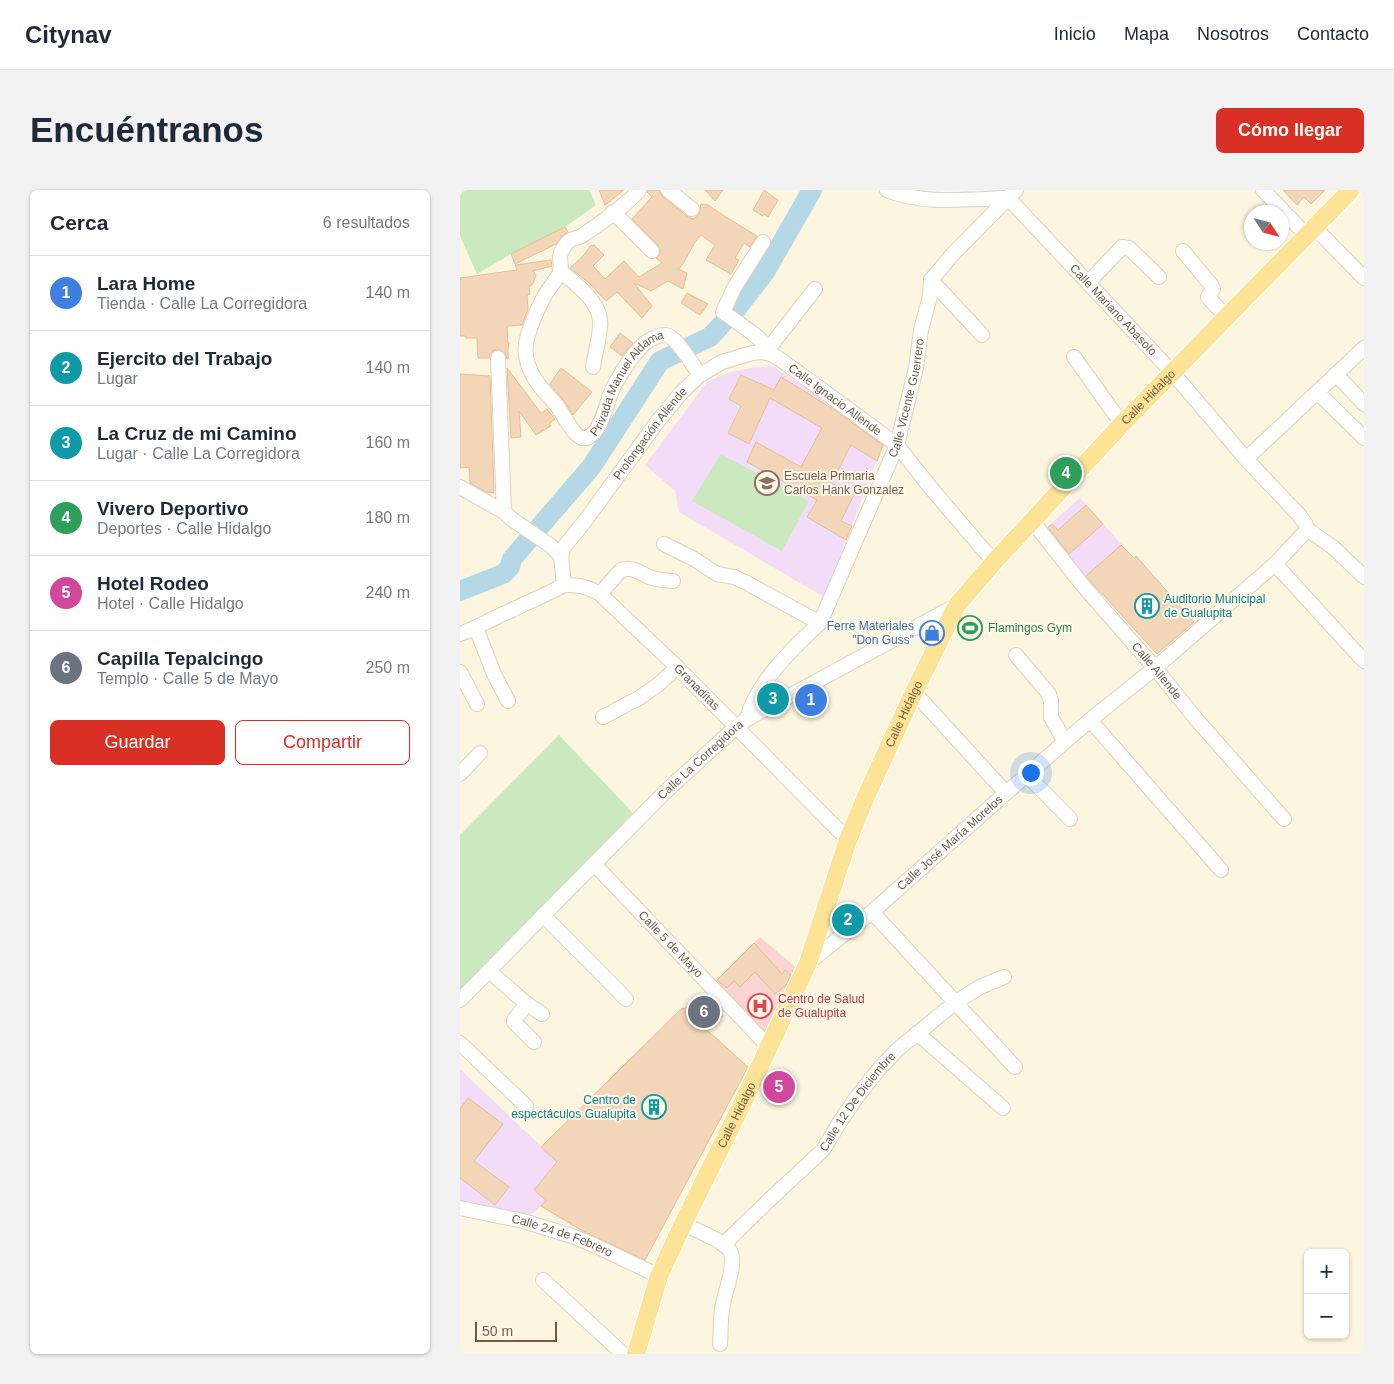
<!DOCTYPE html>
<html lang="es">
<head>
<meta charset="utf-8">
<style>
	body { margin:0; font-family:Helvetica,sans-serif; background:#f2f2f3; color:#1f2937 }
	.controls { position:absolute; right:15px; bottom:15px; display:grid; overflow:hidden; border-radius:8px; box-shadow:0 1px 4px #0004 }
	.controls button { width:45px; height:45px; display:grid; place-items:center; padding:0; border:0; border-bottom:1px solid #e0e1e3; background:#fff; color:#1f2937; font:25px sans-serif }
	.compass { position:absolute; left:784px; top:15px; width:45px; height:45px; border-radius:50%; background:#fff; box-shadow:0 1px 4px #0004; rotate:126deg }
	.scale { position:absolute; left:15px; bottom:12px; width:82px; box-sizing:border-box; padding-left:5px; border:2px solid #725c47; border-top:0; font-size:14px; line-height:18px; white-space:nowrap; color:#725c47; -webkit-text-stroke:4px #fff8e6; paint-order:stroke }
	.you { position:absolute; left:570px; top:582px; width:18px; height:18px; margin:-12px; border:4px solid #fff; border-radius:50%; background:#1a73e8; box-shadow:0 0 0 8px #1a73e833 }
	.badge { display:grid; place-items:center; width:32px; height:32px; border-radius:50%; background:#d93025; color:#fff; font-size:16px; font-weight:700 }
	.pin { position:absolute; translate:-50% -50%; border:2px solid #fff; box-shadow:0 1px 5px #0006 }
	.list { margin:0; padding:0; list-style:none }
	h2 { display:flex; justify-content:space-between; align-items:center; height:65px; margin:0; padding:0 20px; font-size:21px }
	h2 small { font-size:16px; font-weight:400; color:#747a83 }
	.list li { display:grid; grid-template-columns:32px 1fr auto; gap:15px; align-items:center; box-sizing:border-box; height:75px; padding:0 20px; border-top:1px solid #e0e1e3 }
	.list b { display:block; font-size:19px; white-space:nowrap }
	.list p { margin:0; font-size:16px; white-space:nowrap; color:#747a83 }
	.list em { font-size:16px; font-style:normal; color:#747a83 }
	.actions { display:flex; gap:10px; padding:15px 20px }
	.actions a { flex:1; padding:11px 0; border:1px solid #d93025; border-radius:8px; text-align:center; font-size:18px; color:#d93025 }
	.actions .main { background:#d93025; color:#fff }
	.map { position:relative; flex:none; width:904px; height:1164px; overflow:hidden; border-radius:8px }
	header { display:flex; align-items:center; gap:30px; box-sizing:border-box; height:70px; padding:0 25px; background:#fff; border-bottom:1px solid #e0e1e3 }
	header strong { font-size:24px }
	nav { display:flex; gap:28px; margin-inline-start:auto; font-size:18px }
	.intro { display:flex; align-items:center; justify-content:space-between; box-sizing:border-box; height:120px; padding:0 30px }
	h1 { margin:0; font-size:35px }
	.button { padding:12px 22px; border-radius:8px; background:#d93025; color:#fff; font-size:18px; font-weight:700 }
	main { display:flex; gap:30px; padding:0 30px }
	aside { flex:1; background:#fff; border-radius:8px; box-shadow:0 1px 4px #0004 }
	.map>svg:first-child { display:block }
	.education { fill:#f2dcf8 }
	.medical { fill:#fad3d2 }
	.green { fill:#cae9be }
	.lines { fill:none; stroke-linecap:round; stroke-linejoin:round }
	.river { stroke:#b4d8e5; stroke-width:20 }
	.building { fill:#f2d6b7; stroke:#e4bf97 }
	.minor-casing { stroke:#e0d1bb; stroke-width:16 }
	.major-casing { stroke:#fff; stroke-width:20 }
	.minor { stroke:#fff; stroke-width:14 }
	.major { stroke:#fce396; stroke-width:18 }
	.labels { text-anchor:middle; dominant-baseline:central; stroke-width:4; stroke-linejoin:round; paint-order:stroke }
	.street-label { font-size:12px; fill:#725c47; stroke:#fff8e6 }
	.education-label { font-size:12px; fill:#785e54; stroke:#fff8e6; text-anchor:start }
	.culture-label { font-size:12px; fill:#0d838f; stroke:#fff8e6; text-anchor:start }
	.shop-label { font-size:12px; fill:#366cbe; stroke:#fff8e6; text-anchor:end }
	.leisure-label { font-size:12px; fill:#27864d; stroke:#fff8e6; text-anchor:start }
	.health-label { font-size:12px; fill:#be3a42; stroke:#fff8e6; text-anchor:start }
</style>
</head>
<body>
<header>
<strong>Citynav</strong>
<nav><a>Inicio</a><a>Mapa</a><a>Nosotros</a><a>Contacto</a></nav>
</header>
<div class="intro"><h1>Encuéntranos</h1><a class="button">Cómo llegar</a></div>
<main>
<aside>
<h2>Cerca<small>6 resultados</small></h2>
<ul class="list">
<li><span class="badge" style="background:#3f7fe0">1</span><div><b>Lara Home</b><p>Tienda · Calle La Corregidora</p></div><em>140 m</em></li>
<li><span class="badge" style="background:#0f9aa8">2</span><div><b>Ejercito del Trabajo</b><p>Lugar</p></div><em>140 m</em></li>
<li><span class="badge" style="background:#0f9aa8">3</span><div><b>La Cruz de mi Camino</b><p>Lugar · Calle La Corregidora</p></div><em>160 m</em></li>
<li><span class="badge" style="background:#2e9e5b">4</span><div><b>Vivero Deportivo</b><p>Deportes · Calle Hidalgo</p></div><em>180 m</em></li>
<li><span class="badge" style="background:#d1479c">5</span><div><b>Hotel Rodeo</b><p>Hotel · Calle Hidalgo</p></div><em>240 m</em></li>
<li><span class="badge" style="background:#6b7280">6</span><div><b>Capilla Tepalcingo</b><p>Templo · Calle 5 de Mayo</p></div><em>250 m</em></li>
</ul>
<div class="actions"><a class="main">Guardar</a><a>Compartir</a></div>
</aside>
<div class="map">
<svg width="904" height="1164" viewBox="0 0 904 1164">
	<rect width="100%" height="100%" fill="#fcf5df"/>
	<!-- education -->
	<g class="education">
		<path d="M313,176L424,251L364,407L219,322L215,301L185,275L247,192L267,183L291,178Z"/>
		<path d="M620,308L674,368L637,401L583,341Z"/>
		<path d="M0,879L108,982L81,1016L72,1024L46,1022L0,1011Z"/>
	</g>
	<!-- medical -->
	<path class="medical" d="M300,747L340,781L313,838L303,842L254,794Z"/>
	<!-- green -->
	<g class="green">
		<path d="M0,0H129L136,15L105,37L54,62L17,84L0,46Z"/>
		<path d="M261,264L349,311L322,361L232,311Z"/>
		<path d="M99,545L173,623L0,803V645Z"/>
	</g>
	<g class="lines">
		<!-- river -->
		<path class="river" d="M0,401L43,384L50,377L52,369L132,276L200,171L250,147L278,117L305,82L352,0"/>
	</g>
	<!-- building -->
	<g class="building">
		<path d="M139,0H164L145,15Z"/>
		<path d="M188,0H199L203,7L227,26L233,29L239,24L241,14L248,15L269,29L297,46L290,57L284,53L275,68L279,70L271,84L246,70L255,55L241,45L235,52L223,74L218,79L227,83L223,99L208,91L191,101L174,93L192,116L182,128L157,102L146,111L129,93L110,78L123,66L131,55L133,56L134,55L144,65L133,76L145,89L164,71L179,87L202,73L196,68L201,63L198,55L172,29L192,7L187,2Z"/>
		<path d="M245,0H263L255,11Z"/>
		<path d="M304,0L318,10L308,27L304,24L303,26L293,20Z"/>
		<path d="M823,0H865L851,14L844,7L837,15Z"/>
		<path d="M105,37L108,42L102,46L96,54L55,74L51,64Z"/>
		<path d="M91,70L92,76L73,81L76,85L73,94L69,97L70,104L67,105L68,119L62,135L47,136L48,153H49L48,159V169H47L45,163L38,159L33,161L30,164L29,168H18L17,148H6L5,146H0V88L57,80L55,75Z"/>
		<path d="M227,103L248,114L240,125L221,113Z"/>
		<path d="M160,143L173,153L162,166L150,157Z"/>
		<path d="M47,178L81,223L87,219L95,229L89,234L91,236L76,245L59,221L61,247L51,248Z"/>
		<path d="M101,178L132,202L113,225L104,211L90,194Z"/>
		<path d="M0,184L30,186L34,303L26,302L10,293L9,277L0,278Z"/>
		<path d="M281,185L314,200L321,187L373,219L423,255L417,271L391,255L371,293L394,305L381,331L392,336L386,350L347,327L357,310L287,272L296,252L341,277L362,238L310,208L289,254L268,243L281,216L269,209Z"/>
		<path d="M626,315L643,334L609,364L588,337L592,334L598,340Z"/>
		<path d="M661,355L674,368L676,366L734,432L697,464L626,386Z"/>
		<path d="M294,753L322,784L325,780L331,785L327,794L315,804L295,782L280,797L274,791L267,798L257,790Z"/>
		<path d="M241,804L263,826L247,840L288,877L185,1070L121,1040L81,1016L86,1010L74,1000L97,972L81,957L222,818L224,819Z"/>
		<path d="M8,908L43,934L14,971L49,997L35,1015L0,988V919Z"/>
	</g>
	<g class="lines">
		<defs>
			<g id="minor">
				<path id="s1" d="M179,0C170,12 137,36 123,45C119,48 113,48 109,51C107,52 106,55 104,57C96,69 103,71 100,82C98,88 87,100 84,107C80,114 77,121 74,128C64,152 61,166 75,189C81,199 90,207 97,216C103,223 115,251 126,248C141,244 146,214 151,203C153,198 155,193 158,189C166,174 173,164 185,153C191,149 199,144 206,145C217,147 233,176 240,185"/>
				<path d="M208,0L232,19"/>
				<path id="s2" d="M427,0C461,15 510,9 548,8L712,182L786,269L839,325L845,333L847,339L874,358L904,387"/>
				<path d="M803,0L846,45"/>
				<path d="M153,22L192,61"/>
				<path d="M854,37L904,88"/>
				<path d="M303,52L274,98L263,122C275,131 308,151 311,164"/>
				<path d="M723,61L751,95L753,99L748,107L766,127"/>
				<path d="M100,81C117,95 143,113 140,137C139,150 135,164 133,177"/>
				<path d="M471,90L522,145"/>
				<path d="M628,93L662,57L669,58L699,87"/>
				<path d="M309,158L355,99"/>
				<path d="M614,167L662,234"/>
				<path d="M38,168L44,322"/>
				<path d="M876,184L904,214"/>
				<path d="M857,202L904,248"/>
				<path d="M786,269L904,158"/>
				<path id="s3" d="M0,297L44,322L53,330L91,356L101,366L104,395C119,395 126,396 140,404L217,477L388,650"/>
				<path id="s4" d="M572,331L625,398L695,478L737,530L824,629"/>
				<path d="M204,354L234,369L257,384L274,387L285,392L360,433"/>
				<path id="s5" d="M101,366L104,357L125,331L198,231L221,203L240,185L262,172L292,163L302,162L311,164L321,170L437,255L470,297L534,372"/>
				<path d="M815,374L904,471"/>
				<path d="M140,404L161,380C173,376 181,384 192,388C199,390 206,391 213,391"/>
				<path d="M16,438L34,484L48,511"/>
				<path d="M0,444C17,438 33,428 50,421C68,412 86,405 104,395"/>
				<path d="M556,465L589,504L591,511V527L605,552"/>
				<path d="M0,482L17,514"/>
				<path d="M454,502L546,603"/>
				<path d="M143,527L179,508L199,494L217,477"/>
				<path id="s6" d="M287,529C296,493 333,458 360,433L437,255L456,178L461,140L470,106L471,90L492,65L556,0"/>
				<path d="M630,530L761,680"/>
				<path d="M0,584L20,563"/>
				<path d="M567,585L610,629"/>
				<path id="s7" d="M134,674L308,856"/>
				<path d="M412,722L555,877"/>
				<path d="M83,725L166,809"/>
				<path id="s8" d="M348,773L412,722L546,603L630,530L695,478L815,374L844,343L847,339"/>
				<path d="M29,781L67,814L82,824"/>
				<path id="s9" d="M0,810L205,602L276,537L287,529L497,415"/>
				<path d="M67,814L54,830V832L74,852"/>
				<path d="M457,843L543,918"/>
				<path d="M0,853L66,916"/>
				<path id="s10" d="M0,1018L63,1031L112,1046L134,1055L199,1086"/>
				<path d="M223,1034C234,1039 264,1051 270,1061C277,1072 265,1102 263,1114C260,1127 261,1141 260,1154"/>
				<path id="s11" d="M264,1054L305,1014L363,960L381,930L397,907L419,879L438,859L496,812L520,797L544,787"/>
				<path d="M83,1090L163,1164"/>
			</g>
			<g id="major">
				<path id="s12" d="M176,1164L199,1086L223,1034L287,904L348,773L388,650L407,604L454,502L497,415L534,372L662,234L891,0"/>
			</g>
		</defs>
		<!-- minor casing -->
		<use href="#minor" class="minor-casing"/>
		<!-- major casing -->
		<use href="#major" class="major-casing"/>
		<!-- minor -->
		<use href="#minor" class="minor"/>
		<!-- major -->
		<use href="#major" class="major"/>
	</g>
	<!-- icons -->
	<defs>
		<symbol id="school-ring" viewBox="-11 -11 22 22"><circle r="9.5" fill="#fff8e6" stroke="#8d6e63" stroke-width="1.5"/><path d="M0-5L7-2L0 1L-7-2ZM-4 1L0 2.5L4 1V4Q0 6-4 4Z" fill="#8d6e63"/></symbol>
		<symbol id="building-ring" viewBox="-11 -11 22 22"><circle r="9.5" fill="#fff8e6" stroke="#0f9aa8" stroke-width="1.5"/><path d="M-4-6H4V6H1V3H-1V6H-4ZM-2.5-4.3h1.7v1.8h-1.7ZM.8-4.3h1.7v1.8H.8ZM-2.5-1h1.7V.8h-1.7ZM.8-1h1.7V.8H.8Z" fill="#0f9aa8"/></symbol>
		<symbol id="stadium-ring" viewBox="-11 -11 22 22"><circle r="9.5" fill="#fff8e6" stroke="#2e9e5b" stroke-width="1.5"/><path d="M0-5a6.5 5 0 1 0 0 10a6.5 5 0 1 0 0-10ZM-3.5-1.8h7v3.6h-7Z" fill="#2e9e5b"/></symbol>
		<symbol id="shop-ring" viewBox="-11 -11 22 22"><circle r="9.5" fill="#fff8e6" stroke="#3f7fe0" stroke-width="1.5"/><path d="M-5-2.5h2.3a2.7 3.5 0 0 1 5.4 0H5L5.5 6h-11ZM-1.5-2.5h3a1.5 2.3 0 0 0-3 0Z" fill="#3f7fe0"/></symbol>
		<symbol id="hospital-ring" viewBox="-11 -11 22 22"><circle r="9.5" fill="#fff8e6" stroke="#e0444e" stroke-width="1.5"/><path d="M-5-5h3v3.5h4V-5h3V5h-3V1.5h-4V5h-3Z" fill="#e0444e"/></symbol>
	</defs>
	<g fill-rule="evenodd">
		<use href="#school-ring" x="293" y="279" width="28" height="28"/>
		<use href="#building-ring" x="673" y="402" width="28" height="28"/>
		<use href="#stadium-ring" x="496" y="424" width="28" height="28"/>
		<use href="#shop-ring" x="458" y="429" width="28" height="28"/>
		<use href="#hospital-ring" x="286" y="802" width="28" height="28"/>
		<use href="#building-ring" x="180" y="903" width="28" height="28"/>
	</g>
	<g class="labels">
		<!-- street labels -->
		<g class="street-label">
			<text stroke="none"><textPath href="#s2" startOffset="276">Calle Mariano Abasolo</textPath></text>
			<text stroke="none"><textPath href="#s1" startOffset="389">Privada Manuel Aldama</textPath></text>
			<text stroke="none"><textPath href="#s6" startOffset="364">Calle Vicente Guerrero</textPath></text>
			<text stroke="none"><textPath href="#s12" startOffset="1099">Calle Hidalgo</textPath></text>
			<text stroke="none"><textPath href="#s5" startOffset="384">Calle Ignacio Allende</textPath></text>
			<text stroke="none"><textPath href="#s5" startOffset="152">Prolongación Allende</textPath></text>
			<text stroke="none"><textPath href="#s4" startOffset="195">Calle Allende</textPath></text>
			<text stroke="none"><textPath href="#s3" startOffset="324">Granaditas</textPath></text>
			<text stroke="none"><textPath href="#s12" startOffset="695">Calle Hidalgo</textPath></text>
			<text stroke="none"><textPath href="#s9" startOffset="340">Calle La Corregidora</textPath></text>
			<text stroke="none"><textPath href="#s8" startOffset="186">Calle José María Morelos</textPath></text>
			<text stroke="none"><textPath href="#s7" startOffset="111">Calle 5 de Mayo</textPath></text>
			<text stroke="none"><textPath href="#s11" startOffset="196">Calle 12 De Diciembre</textPath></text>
			<text stroke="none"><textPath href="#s12" startOffset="260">Calle Hidalgo</textPath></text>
			<text stroke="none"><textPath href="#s10" startOffset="106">Calle 24 de Febrero</textPath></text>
		</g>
		<!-- education labels -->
		<g class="education-label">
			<text x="324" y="286">Escuela Primaria<tspan x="324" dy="14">Carlos Hank Gonzalez</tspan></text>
		</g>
		<!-- culture labels -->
		<g class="culture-label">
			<text x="704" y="409">Auditorio Municipal<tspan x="704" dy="14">de Gualupita</tspan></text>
			<text x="176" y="910" text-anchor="end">Centro de<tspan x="176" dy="14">espectáculos Gualupita</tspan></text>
		</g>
		<!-- shop labels -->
		<g class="shop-label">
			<text x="454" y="436">Ferre Materiales<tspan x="454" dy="14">"Don Guss"</tspan></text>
		</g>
		<!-- leisure labels -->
		<g class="leisure-label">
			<text x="528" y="438">Flamingos Gym</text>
		</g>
		<!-- health labels -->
		<g class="health-label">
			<text x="318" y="809">Centro de Salud<tspan x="318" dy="14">de Gualupita</tspan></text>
		</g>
	</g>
</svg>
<div class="controls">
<button>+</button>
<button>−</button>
</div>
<svg class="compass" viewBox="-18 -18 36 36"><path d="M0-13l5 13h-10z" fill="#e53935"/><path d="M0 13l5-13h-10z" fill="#747a83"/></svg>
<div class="scale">50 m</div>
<div class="you"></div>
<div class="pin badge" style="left:351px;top:510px;background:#3f7fe0">1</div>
<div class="pin badge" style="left:388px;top:730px;background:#0f9aa8">2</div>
<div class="pin badge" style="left:313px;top:509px;background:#0f9aa8">3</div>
<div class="pin badge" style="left:606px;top:283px;background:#2e9e5b">4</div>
<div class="pin badge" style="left:319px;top:897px;background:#d1479c">5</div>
<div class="pin badge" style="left:244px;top:822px;background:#6b7280">6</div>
</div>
</main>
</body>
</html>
